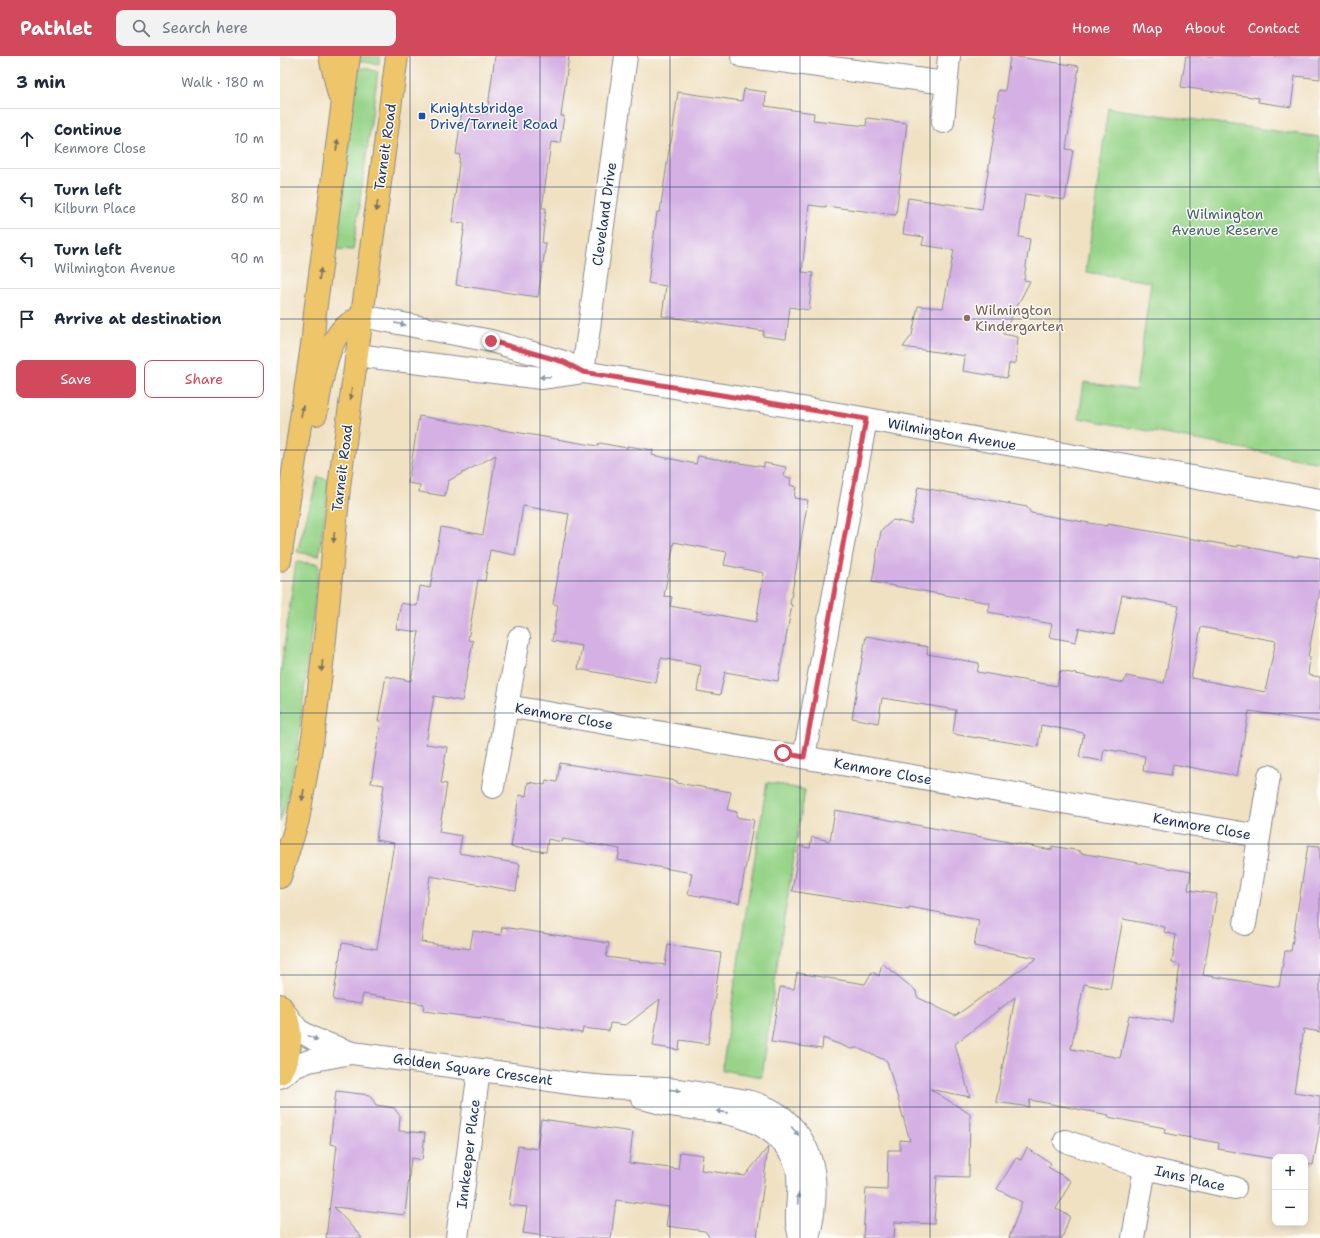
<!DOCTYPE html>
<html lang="en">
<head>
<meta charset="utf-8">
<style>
	body { margin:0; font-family:"Shantell Sans",sans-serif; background:#f2f2f3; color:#1f2937 }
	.controls { position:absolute; right:12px; bottom:12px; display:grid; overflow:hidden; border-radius:8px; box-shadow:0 2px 10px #0003 }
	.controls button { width:36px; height:36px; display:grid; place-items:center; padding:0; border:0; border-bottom:1px solid #e0e1e3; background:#fff; color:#1f2937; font:20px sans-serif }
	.stop { position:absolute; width:12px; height:12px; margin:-9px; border:3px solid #d1495b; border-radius:50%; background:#fff }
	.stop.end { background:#d1495b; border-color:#fff; box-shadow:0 1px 4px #0008 }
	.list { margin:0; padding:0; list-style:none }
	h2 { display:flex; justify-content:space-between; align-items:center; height:52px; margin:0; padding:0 16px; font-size:17px }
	h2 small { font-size:13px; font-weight:400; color:#747a83 }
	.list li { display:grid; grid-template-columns:26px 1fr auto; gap:12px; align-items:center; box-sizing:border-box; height:60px; padding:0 16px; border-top:1px solid #e0e1e3 }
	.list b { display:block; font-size:15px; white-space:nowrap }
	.list p { margin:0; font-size:13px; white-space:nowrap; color:#747a83 }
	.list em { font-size:13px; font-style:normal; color:#747a83 }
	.actions { display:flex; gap:8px; padding:12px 16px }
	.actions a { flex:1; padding:9px 0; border:1px solid #d1495b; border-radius:8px; text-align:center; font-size:14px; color:#d1495b }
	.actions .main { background:#d1495b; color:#fff }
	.icon { flex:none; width:22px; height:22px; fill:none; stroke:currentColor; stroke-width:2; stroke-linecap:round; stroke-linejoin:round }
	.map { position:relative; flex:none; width:1040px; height:1182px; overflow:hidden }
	header { display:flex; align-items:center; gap:24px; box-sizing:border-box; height:56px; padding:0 20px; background:#d1495b; color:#fff }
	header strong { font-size:19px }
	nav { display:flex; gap:22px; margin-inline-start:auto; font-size:14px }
	.search { width:280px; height:36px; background:#f2f2f3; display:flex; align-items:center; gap:10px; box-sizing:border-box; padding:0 14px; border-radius:8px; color:#747a83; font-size:15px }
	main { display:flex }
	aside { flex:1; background:#fff }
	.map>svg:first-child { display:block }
	.green { fill:#97d489; stroke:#598274 }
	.building { fill:#d4b0e4; fill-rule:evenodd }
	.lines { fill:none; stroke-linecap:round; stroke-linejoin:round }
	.minor-casing { stroke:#868890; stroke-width:24 }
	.major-casing { stroke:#868890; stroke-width:24 }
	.minor { stroke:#fff; stroke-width:22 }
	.major { stroke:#eec569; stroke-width:22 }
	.oneway { fill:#7a7263 }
	.oneway2 { fill:#8d97ae }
	.route { stroke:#d1495b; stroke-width:5 }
	.grid { fill:none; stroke:#1b2f5e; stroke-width:1; stroke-opacity:0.55 }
	.transit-dot { fill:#1a4fb4; stroke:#fdfcf7; stroke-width:1.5 }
	.education-dot { fill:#8d6e63; stroke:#fdfcf7; stroke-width:1.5 }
	.labels { text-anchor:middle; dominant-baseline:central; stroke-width:3; stroke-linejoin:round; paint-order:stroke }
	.transit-label { font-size:14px; fill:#164399; stroke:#fdfcf7; text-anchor:start }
	.street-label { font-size:14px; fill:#1b2f5e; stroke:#fdfcf7 }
	.park-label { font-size:14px; fill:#40616b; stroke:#fdfcf7 }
	.education-label { font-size:14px; fill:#785e54; stroke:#fdfcf7; text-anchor:start }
</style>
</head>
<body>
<header>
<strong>Pathlet</strong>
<div class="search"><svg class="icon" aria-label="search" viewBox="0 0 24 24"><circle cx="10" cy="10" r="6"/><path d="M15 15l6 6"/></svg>Search here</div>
<nav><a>Home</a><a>Map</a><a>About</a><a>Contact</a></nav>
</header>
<main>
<aside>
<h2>3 min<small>Walk · 180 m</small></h2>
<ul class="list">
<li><svg class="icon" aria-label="ahead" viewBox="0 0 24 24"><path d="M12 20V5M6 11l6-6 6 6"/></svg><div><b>Continue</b><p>Kenmore Close</p></div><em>10 m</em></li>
<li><svg class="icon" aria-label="left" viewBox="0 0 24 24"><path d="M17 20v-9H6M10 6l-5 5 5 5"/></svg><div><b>Turn left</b><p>Kilburn Place</p></div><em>80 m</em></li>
<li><svg class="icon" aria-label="left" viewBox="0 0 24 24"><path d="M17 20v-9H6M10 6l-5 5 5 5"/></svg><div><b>Turn left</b><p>Wilmington Avenue</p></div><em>90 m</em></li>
<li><svg class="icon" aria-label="arrive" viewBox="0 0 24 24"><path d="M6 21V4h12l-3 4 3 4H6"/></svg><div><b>Arrive at destination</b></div></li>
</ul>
<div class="actions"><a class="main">Save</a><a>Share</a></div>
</aside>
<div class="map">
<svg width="1040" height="1182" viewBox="0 0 1040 1182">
	<rect width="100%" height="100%" fill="#fdfcf7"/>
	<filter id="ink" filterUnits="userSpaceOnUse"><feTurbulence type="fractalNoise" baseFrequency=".025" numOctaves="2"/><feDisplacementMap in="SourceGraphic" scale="8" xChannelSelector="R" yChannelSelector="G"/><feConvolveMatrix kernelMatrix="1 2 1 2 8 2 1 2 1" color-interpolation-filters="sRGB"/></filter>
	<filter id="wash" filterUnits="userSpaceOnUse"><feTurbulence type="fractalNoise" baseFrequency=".012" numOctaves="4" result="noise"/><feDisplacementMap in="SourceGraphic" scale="16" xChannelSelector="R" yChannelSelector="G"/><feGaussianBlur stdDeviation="0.9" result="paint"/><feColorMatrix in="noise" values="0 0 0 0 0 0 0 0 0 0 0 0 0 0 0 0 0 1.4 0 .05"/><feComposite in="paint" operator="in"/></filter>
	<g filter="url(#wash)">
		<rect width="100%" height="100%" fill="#f0e1c3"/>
		<!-- green -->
		<g class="green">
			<path d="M77,0H100L99,8L76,5Z"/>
			<path d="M86,12L98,16L73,194L53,193L76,13Z"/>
			<path d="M828,52L1040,81V407L799,362L804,326L856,334L871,226L806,216Z"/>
			<path d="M38,421L49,424L39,500L17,496Z"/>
			<path d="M16,506L39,508L18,688L8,741L0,766V621Z"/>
			<path d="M487,726L525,734L499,895L482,1021L442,1014L461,887Z"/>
		</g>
		<g id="blocks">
			<!-- building -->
			<g class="building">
				<path d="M215,0H289L281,60H284L280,87L271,86L262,152H266L262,187H266L258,241L176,229L185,167L172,166L180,99L176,98L182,55L207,58Z"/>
				<path d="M730,0L799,10L786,93L793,94L785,144L745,138L739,181L750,183L744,224L750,225L723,278L738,281L736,307L729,308L727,322L683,315L685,300L623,291L632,279L638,250L663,252L674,194L642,189L644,181L623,178L628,142L702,153L717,60H715L719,34L725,35Z"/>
				<path d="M906,0H1040V23L1015,20L1011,51L978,46L979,42L901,31Z"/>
				<path d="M464,33L486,36L485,50L534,57L533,64L586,70L587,62L627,67L616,159L545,150V151L529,149L522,216L533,217L529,254L510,251L506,283L483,280L484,275L382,260L386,230L368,227L377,156H380L390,87H391L398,36L462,45Z"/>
				<path d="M139,360L318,390L319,387L347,392V390L373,394L372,399L416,408L418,400L484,411V407L506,411L504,421L511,422L510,429L516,431L514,442L528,444L510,548L512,549L498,625L445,616L440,639L417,635L421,610L381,602L376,627L298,613L302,590L272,585L278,549L273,548L289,458L243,450L235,499L210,494L205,525L198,524L188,584L193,585L182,645L154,640L146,688L167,691L161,727L167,728L159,776L182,780L179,797L240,808L236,835L150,820L141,886L190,893L193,875L221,879L222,871L329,887L326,901L385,909L388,889L441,897L428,988L400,984L399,994L373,990L380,943L346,969L330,967L329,975L303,972L302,977L200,961V962L143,955L144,948L83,938L81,948L53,944L62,887L97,893L114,787L96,784L104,729L91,727L101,665H98L106,620L131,625L139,576L116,573L121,547L137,550L140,530L150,532L161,471L203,479L216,399L168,425L165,440L139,436L140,429L128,427ZM394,486L447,496L444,509L484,517L476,566L390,550L392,541L384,540Z"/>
				<path d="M638,431L747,451L751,457L827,470V468L863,474L958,491V489L1018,501V499L1040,502V534L1028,601H1030L1028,619L1040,621V666L969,655L957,720L893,708L891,719L863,715L865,700L824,693L822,705L799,701L804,677L761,669L758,691L697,681V682L673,678L676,654L602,642L598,667L572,662L586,580L648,591L647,598L699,607L697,616L777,630L780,615L844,627L846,620L884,627L899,550L842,539L834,578L799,572L796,586L769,581L772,568L708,556L710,547L592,526L601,475L613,464L631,468ZM921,571L996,585L985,636L911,622Z"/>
				<path d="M280,707L397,725V727L451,736L447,754L457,756L456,761L474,764L459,847L408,838L412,817L338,804L340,793L283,783L282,786L268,783L266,796L231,791L239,739L246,740L248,726L265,729L266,724L277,726Z"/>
				<path d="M555,754L772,794V790L800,795V797L911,816L908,834L937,838L923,919L999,931L1005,895H1011L1028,789L1040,790V976L1024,973L1014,1036L1040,1040V1069L1033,1109L1025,1108V1101H995V1103L938,1093L939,1087L884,1077L885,1072L828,1061L829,1059L750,1044L749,1051L716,1046L735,941L675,988L690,1041L650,1033L690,1058L689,1121L657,1120L654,1168L615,1166L614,1182H583L586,1133L607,1134L608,1094H620V1084L630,1085L607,1005L577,992L571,993L543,982L542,993L491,986L500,931L514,933L517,917L585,928L592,916L599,920L602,907L636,935L637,941L675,960L757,902L694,890L699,864L629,851V854L512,835L519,790L530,792L532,781L550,785ZM843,863L885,871L884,876L896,879L892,907L900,909L892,966L849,959L840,1002L791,993L804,928L830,933Z"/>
				<path d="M56,1035L90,1039L96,1049L114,1052L120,1060L119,1075L145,1077L142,1104L131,1102L125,1159L54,1151L82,1182H46L57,1089L50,1088Z"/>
				<path d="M261,1063L353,1076L349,1107L398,1113L400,1096L423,1099L421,1114L465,1120L488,1091L477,1182H430L425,1175L386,1170L389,1151L336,1144L331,1182H279L243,1177L247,1151L229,1149L233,1121L238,1090L257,1093Z"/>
				<path d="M747,1092L771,1107L768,1111L791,1125L776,1153L790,1160L782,1182H729L742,1146L717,1133L736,1102L741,1104Z"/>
			</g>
		</g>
	</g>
	<g filter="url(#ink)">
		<use href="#blocks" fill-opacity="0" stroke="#868890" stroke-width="1"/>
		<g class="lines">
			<defs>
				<g id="minor">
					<path d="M462,0L666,27"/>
					<path d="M663,66L669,0"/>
					<path d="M82,260L211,285L284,306L303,316L571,360L1040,444"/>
					<path d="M76,299L261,322L303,316"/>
					<path d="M303,316L346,0"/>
					<path d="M227,650L979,780"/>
					<path d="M524,701L586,363"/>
					<path d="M213,731L239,582"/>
					<path d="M965,868L989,720"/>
					<path d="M5,957L18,974L34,983L72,997C125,1004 178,1011 231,1018C259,1022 287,1028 315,1030C342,1033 369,1031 396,1034C409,1035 422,1038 435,1040C459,1043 484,1046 503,1062C540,1094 539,1138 528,1182"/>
					<path d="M0,1021L16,1010L29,1005L71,997"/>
					<path d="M362,1042C371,1044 380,1047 389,1049C428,1055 474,1054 502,1086C509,1093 514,1102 517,1112C521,1131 516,1148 517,1167C518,1172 519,1177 520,1182"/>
					<path d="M785,1085L865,1112L955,1132"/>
					<path d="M177,1182L199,1014"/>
					<path d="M853,1182L865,1112"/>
				</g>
				<g id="major">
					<path d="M50,0L59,39"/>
					<path d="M36,358C40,335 45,296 59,277C65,269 73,265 82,260"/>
					<path d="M0,504L33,282L35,256L69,0"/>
					<path d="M0,821L18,764L34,675L46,574L59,431L117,0"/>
					<path d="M0,949C14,969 13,996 0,1017"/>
				</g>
			</defs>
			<!-- minor casing -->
			<use href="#minor" class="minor-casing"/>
			<!-- major casing -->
			<use href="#major" class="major-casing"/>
			<!-- minor -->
			<use href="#minor" class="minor"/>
			<!-- major -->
			<use href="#major" class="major"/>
		</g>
		<!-- one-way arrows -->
		<defs><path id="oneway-solid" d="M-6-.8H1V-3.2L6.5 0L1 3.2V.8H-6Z"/></defs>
		<g class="oneway">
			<use href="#oneway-solid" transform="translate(57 89) rotate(-82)"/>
			<use href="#oneway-solid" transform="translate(97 150) rotate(98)"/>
			<use href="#oneway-solid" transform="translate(40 218) rotate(-82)"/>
			<use href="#oneway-solid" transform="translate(71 338) rotate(97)"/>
			<use href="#oneway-solid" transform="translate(22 355) rotate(-81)"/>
			<use href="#oneway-solid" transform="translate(54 481) rotate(95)"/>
			<use href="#oneway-solid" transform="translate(42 610) rotate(96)"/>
			<use href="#oneway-solid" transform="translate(23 739) rotate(100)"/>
		</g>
		<g class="oneway2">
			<use href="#oneway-solid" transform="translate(120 268) rotate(11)"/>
			<use href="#oneway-solid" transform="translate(265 321) rotate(178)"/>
			<use href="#oneway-solid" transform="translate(33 982) rotate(26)"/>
			<use href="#oneway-solid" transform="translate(395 1034) rotate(5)"/>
			<use href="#oneway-solid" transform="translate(442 1056) rotate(-172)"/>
			<use href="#oneway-solid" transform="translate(515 1075) rotate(49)"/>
			<use href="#oneway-solid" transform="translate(518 1143) rotate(-87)"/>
		</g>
	</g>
	<g class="lines" filter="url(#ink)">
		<!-- route -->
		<path class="route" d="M211,285L284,306L303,316L586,363L524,701L503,697"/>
	</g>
	<!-- grid -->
	<path class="grid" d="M130,0V1182M260,0V1182M390,0V1182M520,0V1182M650,0V1182M780,0V1182M910,0V1182M0,131H1040M0,263H1040M0,394H1040M0,525H1040M0,657H1040M0,788H1040M0,919H1040M0,1051H1040"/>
	<!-- markers -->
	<rect class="transit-dot" x="138" y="56" width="8" height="8" rx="2"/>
	<circle class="education-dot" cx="687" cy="262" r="4"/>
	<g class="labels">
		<!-- transit labels -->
		<g class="transit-label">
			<text x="150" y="52">Knightsbridge<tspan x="150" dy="16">Drive/Tarneit Road</tspan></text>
		</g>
		<!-- street labels -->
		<g class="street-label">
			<text transform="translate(105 91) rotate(-82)">Tarneit Road</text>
			<text transform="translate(324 158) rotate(-82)">Cleveland Drive</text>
			<text transform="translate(672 378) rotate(10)">Wilmington Avenue</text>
			<text transform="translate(62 412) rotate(-83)">Tarneit Road</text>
			<text transform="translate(284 660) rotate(10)">Kenmore Close</text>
			<text transform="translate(603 715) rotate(10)">Kenmore Close</text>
			<text transform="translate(922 770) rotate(10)">Kenmore Close</text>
			<text transform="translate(193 1013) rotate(8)">Golden Square Crescent</text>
			<text transform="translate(188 1098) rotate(-83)">Innkeeper Place</text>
			<text transform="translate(910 1122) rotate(13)">Inns Place</text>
		</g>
		<!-- park labels -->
		<g class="park-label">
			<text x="945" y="158">Wilmington<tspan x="945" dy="16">Avenue Reserve</tspan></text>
		</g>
		<!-- education labels -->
		<g class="education-label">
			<text x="695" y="254">Wilmington<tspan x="695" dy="16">Kindergarten</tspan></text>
		</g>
	</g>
</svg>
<div class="controls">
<button>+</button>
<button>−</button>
</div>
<div class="stop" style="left:503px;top:697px"></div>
<div class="stop end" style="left:211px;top:285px"></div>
</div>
</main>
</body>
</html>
